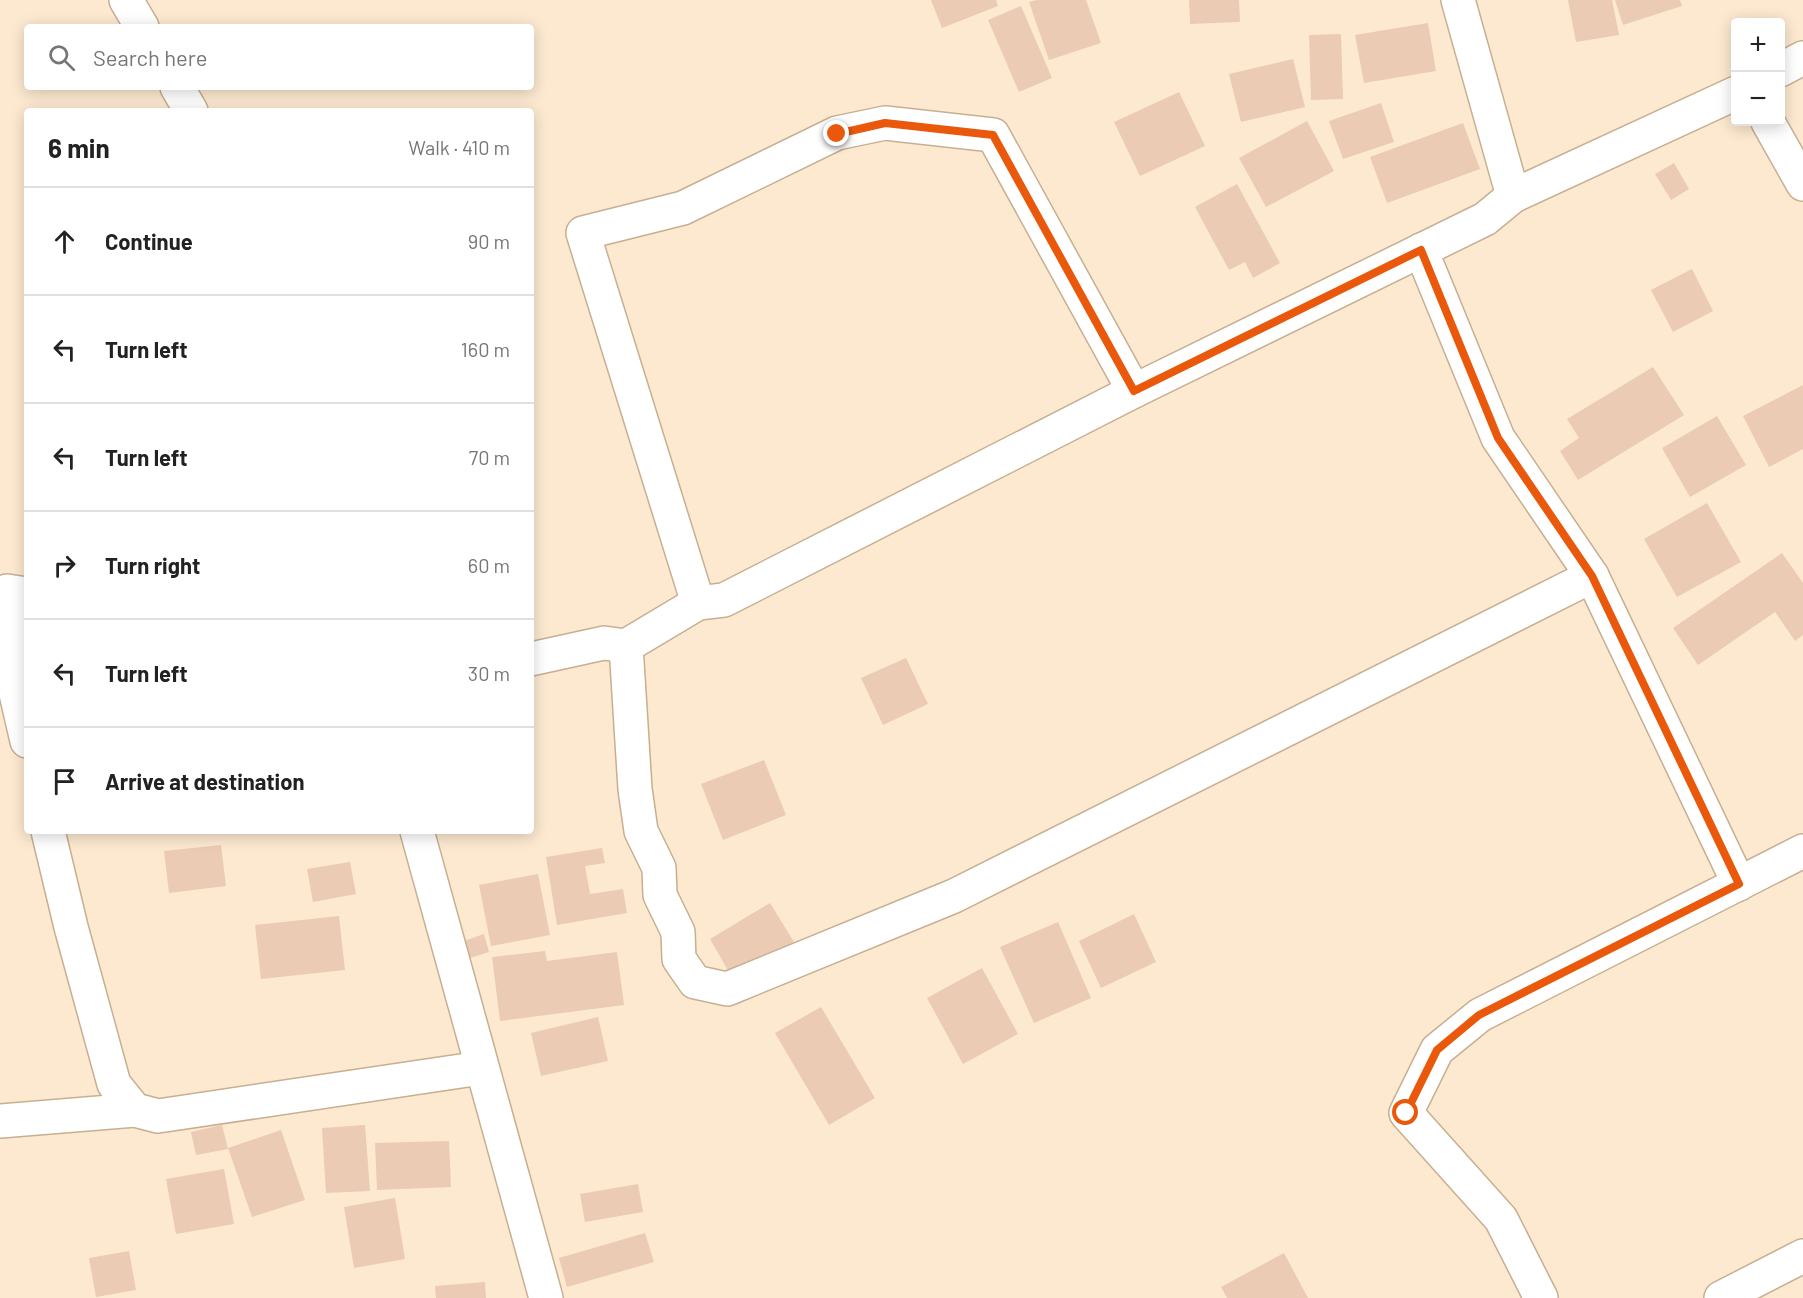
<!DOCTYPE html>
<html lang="en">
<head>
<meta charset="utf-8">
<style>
	body { margin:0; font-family:Barlow,sans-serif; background:#f6f6f6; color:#222 }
	.controls { position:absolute; right:18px; top:18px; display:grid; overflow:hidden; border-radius:6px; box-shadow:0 3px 15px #0003 }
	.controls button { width:54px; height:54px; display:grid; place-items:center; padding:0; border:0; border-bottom:2px solid #e0e0e0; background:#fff; color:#222; font:30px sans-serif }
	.stop { position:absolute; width:18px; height:18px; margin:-14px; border:4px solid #ea580c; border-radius:50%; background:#fff }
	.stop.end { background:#ea580c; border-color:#fff; box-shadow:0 2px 6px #0008 }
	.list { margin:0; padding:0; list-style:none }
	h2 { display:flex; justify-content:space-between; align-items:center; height:78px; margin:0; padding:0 24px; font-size:26px }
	h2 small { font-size:20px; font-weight:400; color:#767676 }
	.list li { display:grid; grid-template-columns:39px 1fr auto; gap:18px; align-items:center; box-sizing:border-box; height:108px; padding:0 24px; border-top:2px solid #e0e0e0 }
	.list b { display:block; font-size:22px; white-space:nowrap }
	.list em { font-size:20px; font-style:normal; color:#767676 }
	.icon { flex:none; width:33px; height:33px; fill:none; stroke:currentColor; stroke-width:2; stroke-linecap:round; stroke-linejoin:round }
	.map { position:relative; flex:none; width:1803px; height:1298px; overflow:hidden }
	.search { position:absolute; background:#fff; box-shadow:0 3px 15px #0003; left:24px; top:24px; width:510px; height:66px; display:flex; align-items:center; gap:15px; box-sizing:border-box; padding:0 21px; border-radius:6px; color:#767676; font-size:22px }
	.panel { position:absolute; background:#fff; box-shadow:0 3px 15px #0003; left:24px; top:108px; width:510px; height:726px; border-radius:6px }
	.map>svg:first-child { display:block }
	.building { fill:#ebcbb3 }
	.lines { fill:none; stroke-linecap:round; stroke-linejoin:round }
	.minor-casing { stroke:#c7af91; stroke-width:36 }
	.minor { stroke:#fff; stroke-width:33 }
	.route { stroke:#ea580c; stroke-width:8 }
</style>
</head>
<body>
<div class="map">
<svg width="1803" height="1298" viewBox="0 0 1803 1298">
	<rect width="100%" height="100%" fill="#fde9d0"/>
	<!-- building -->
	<g class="building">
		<path d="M931,0H996L998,6L942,28Z"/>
		<path d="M1037,0H1086L1101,43L1049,60L1029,2Z"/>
		<path d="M1189,0H1239L1240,22L1190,24Z"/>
		<path d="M1568,0H1612L1619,35L1576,42Z"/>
		<path d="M1615,0H1680L1682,6L1623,25Z"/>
		<path d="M1021,6L1052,78L1019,92L988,20Z"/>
		<path d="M1428,23L1436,71L1364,83L1355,35Z"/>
		<path d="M1341,34L1343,99L1311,100L1309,35Z"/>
		<path d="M1293,59L1305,107L1241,122L1229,74Z"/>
		<path d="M1179,92L1205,146L1140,176L1114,122Z"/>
		<path d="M1381,103L1394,142L1343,159L1329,121Z"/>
		<path d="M1307,121L1334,171L1266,207L1239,158Z"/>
		<path d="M1463,123L1480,169L1387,203L1370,157Z"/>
		<path d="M1674,163L1689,189L1671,200L1655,174Z"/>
		<path d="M1237,184L1280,263L1253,278L1245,262L1229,270L1195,207Z"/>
		<path d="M1692,269L1713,311L1673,332L1651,290Z"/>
		<path d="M1653,367L1684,415L1578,480L1560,451L1579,438L1567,419Z"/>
		<path d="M1803,385V449L1769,467L1743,416Z"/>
		<path d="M1717,416L1746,465L1690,497L1662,448Z"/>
		<path d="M1707,503L1741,562L1677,597L1644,539Z"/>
		<path d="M1782,553L1803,583V635L1795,641L1775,612L1698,665L1673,628Z"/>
		<path d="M906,658L928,704L883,725L861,678Z"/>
		<path d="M764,760L786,815L723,840L701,784Z"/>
		<path d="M221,845L226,886L169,893L164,851Z"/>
		<path d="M602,848L605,863L585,866L590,894L623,889L627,913L557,925L546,857Z"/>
		<path d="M350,862L356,894L313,902L307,869Z"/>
		<path d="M538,874L550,935L491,946L479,885Z"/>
		<path d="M770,903L794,942L733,979L710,939Z"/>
		<path d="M1134,914L1156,962L1101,988L1079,941Z"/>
		<path d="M339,916L345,970L261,979L255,925Z"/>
		<path d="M1058,922L1091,998L1034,1023L1000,947Z"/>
		<path d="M484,934L489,952L467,959L461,942Z"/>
		<path d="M545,951L547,961L617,952L624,1005L500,1021L492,957Z"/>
		<path d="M982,968L1018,1034L963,1064L927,998Z"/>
		<path d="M821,1007L875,1098L829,1125L775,1033Z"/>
		<path d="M598,1017L608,1061L541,1076L531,1033Z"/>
		<path d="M222,1125L228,1149L196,1155L191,1132Z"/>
		<path d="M365,1125L370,1191L326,1193L322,1128Z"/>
		<path d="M281,1130L305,1200L252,1217L228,1148Z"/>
		<path d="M449,1141L451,1187L377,1190L375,1143Z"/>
		<path d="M224,1169L234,1224L176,1234L166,1179Z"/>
		<path d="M638,1184L643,1212L585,1222L580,1194Z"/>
		<path d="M395,1198L405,1259L354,1268L344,1207Z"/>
		<path d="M645,1233L654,1262L567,1287L559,1258Z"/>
		<path d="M129,1251L136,1290L96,1297L89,1258Z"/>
		<path d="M1284,1253L1308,1298H1227L1221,1287Z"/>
		<path d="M485,1282L486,1298H436L435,1286Z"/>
	</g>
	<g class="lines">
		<defs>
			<g id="minor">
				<path d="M126,0L142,27"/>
				<path d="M1458,0L1513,196"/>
				<path d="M1780,70L1803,58"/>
				<path d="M177,87L191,111"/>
				<path d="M1768,122L1803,184"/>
				<path d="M1421,250L1498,438L1592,576L1739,884"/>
				<path d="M27,594L7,591L12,676L27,741"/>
				<path d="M698,603L583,233L683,208L837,133L885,123L993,135L1134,391"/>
				<path d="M626,646L635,789L641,831L659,868L660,895L678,932L679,959L695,982L727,989L954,896L1592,576"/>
				<path d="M531,659L604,643L626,646L698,603L724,600L1134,391L1485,219L1513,196L1736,93"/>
				<path d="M48,831L71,927L114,1084L135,1110L158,1116L481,1068"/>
				<path d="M417,831L546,1298"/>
				<path d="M0,1121L135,1110"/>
				<path d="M1541,1298L1501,1219L1406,1113L1437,1050L1480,1015L1803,851"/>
				<path d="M1721,1298L1803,1256"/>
			</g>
		</defs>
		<!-- minor casing -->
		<use href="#minor" class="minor-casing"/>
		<!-- minor -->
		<use href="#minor" class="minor"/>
	</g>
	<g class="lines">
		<!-- route -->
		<path class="route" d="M837,134L885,123L993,135L1134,391L1421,250L1498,438L1592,576L1739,884L1479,1015L1437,1050L1406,1113"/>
	</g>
</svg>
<div class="controls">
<button>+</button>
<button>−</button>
</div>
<div class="stop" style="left:1406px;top:1113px"></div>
<div class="stop end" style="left:837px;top:134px"></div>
<div class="search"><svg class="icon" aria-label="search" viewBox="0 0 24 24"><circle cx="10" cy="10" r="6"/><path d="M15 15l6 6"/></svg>Search here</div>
<section class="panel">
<h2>6 min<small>Walk · 410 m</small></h2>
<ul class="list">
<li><svg class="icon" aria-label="ahead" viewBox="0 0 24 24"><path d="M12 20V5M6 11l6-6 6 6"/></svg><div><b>Continue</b></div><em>90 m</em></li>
<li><svg class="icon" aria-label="left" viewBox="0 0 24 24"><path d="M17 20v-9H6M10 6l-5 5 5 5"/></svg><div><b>Turn left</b></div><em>160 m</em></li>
<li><svg class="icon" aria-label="left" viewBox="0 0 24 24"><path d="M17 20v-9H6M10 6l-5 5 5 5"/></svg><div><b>Turn left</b></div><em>70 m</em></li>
<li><svg class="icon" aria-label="right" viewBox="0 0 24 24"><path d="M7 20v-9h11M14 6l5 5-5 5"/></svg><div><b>Turn right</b></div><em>60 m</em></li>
<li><svg class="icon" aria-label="left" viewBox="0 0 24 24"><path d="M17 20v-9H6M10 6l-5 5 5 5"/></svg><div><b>Turn left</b></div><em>30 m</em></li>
<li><svg class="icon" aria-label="arrive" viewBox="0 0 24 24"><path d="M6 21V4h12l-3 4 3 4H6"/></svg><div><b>Arrive at destination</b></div></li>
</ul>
</section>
</div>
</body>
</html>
